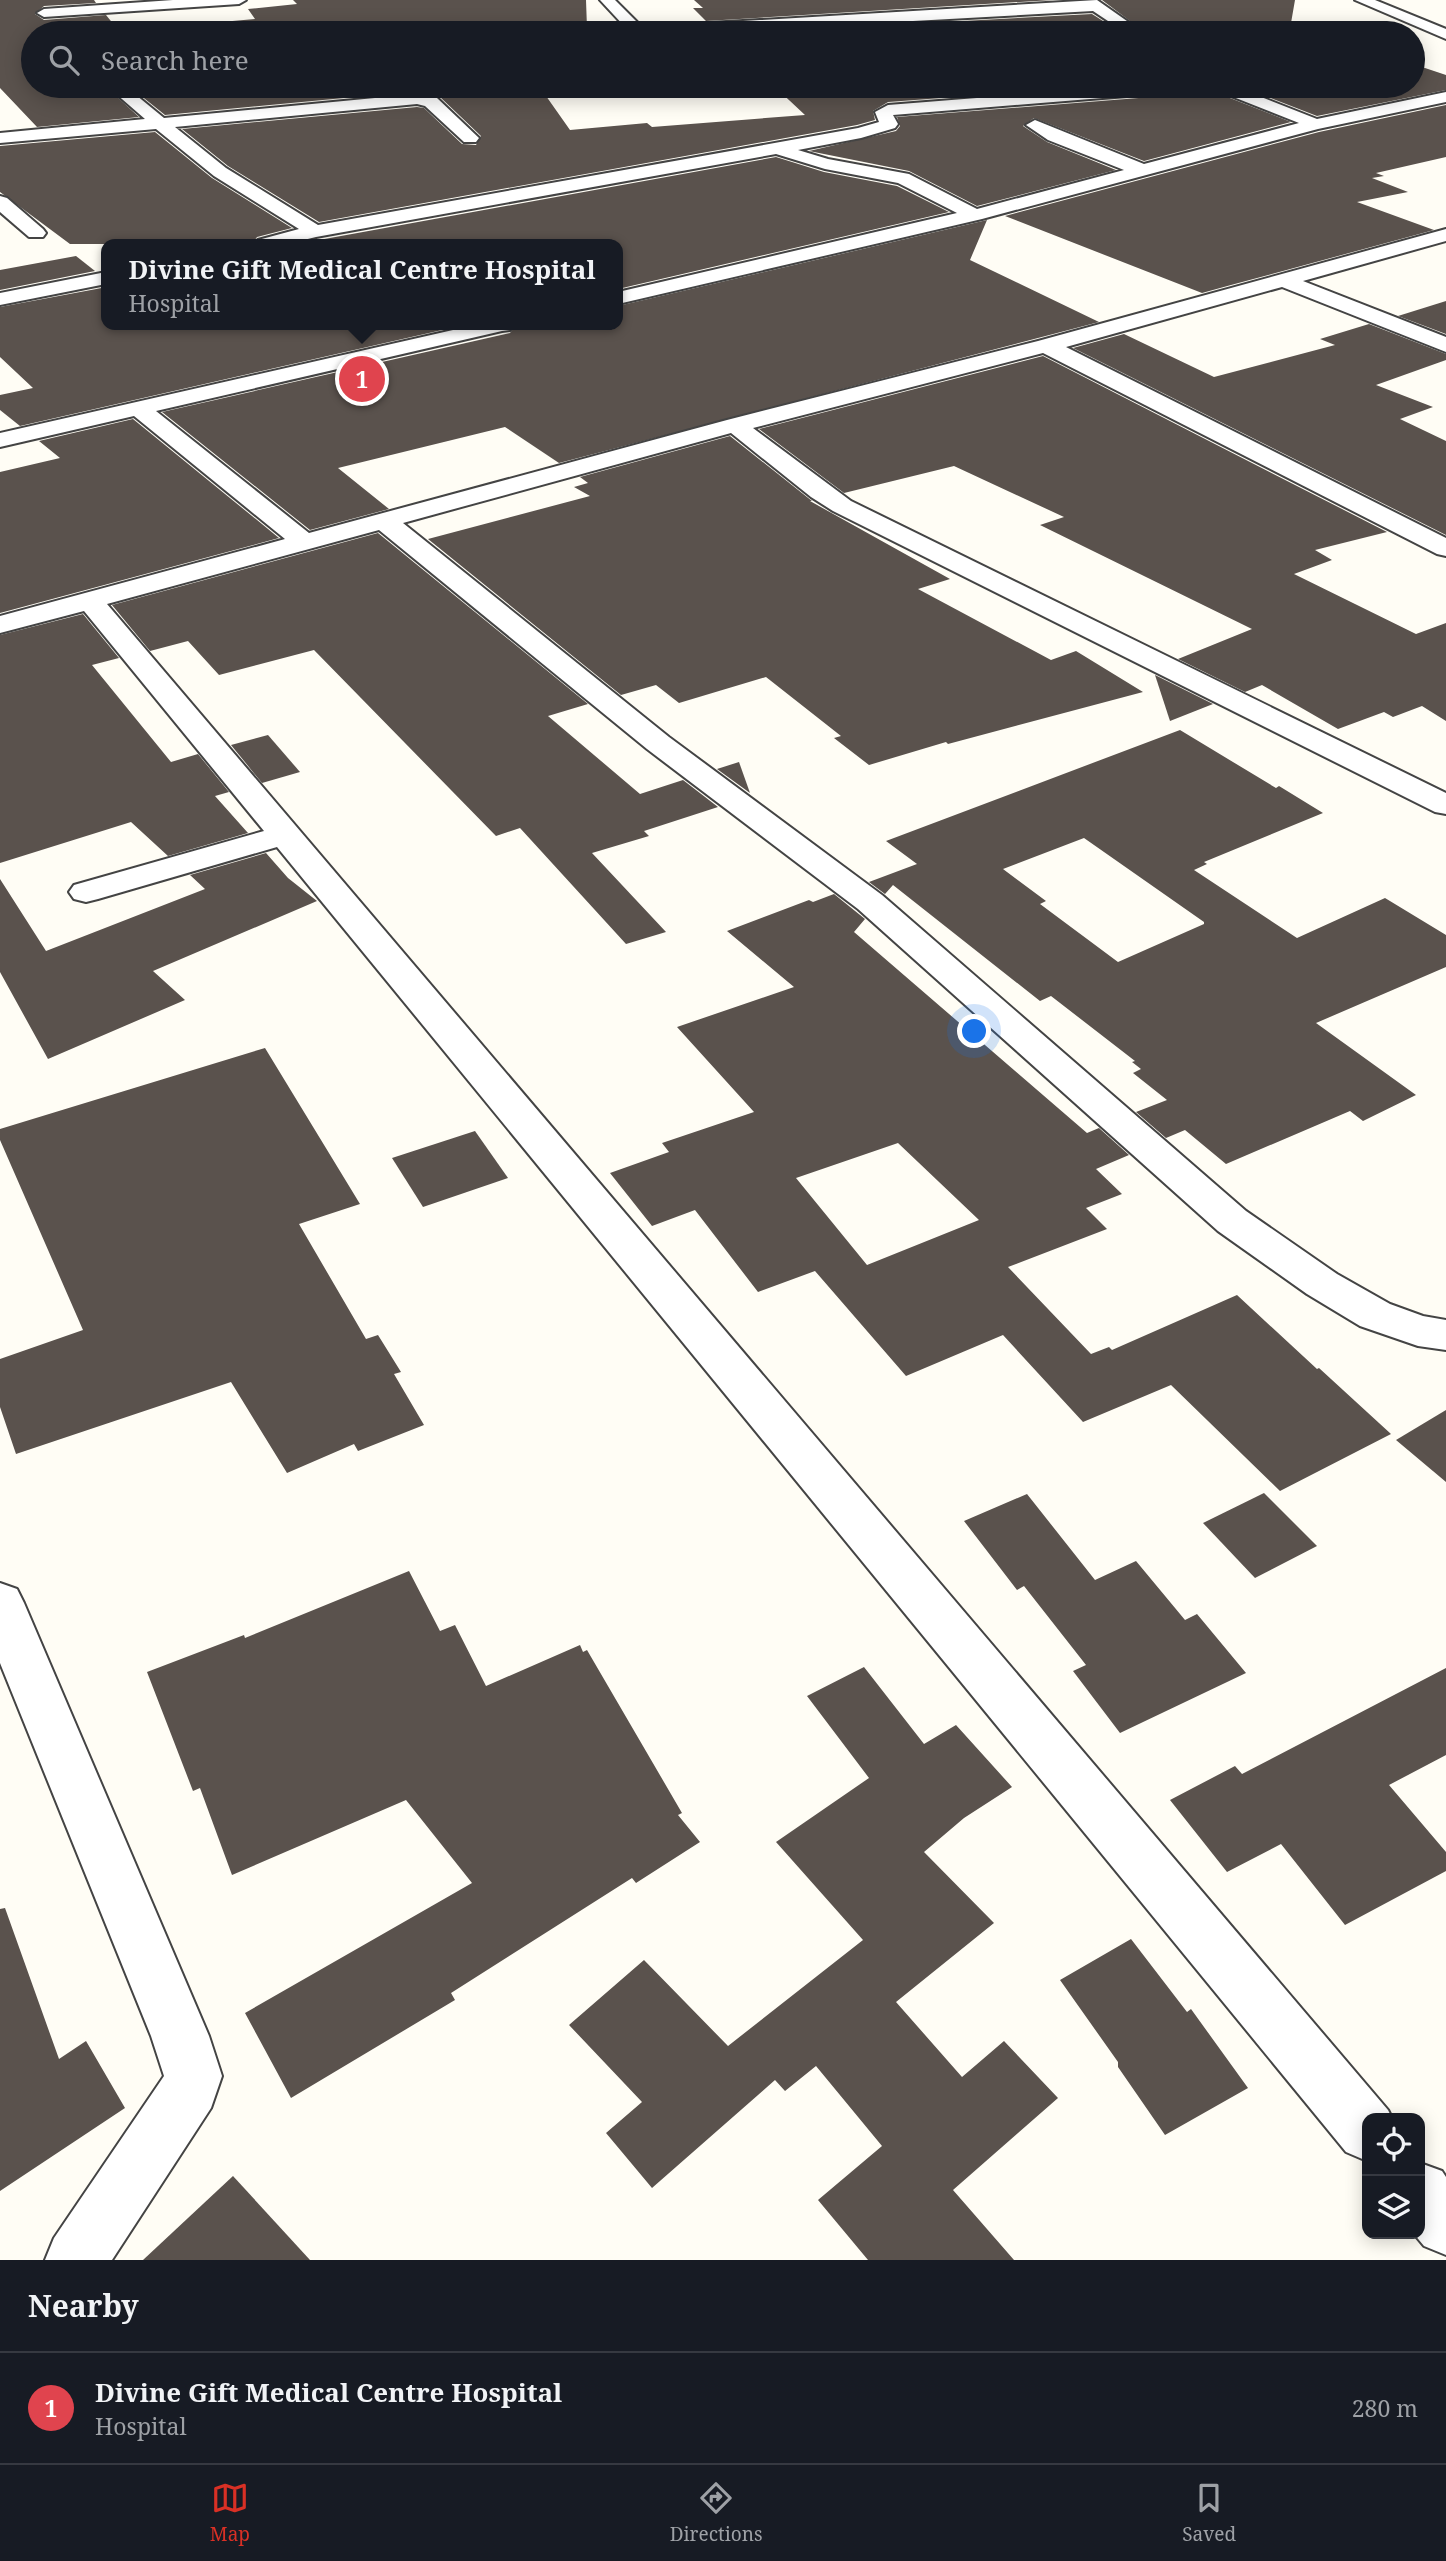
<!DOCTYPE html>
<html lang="en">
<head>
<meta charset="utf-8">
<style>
	body { margin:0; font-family:"Noto Serif",serif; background:#20242c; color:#f1f3f6 }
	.controls { position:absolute; right:21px; bottom:21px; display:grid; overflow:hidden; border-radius:14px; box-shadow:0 4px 18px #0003 }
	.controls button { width:63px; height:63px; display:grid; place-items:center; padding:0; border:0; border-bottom:2px solid #363941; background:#171b24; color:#f1f3f6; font:35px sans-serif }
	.you { position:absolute; left:975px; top:1032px; width:24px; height:24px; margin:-18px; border:5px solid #fff; border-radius:50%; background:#1a73e8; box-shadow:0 0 0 10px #1a73e833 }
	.badge { display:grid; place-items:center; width:46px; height:46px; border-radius:50%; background:#d93025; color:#fff; font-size:23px; font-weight:700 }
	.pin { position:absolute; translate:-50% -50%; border:4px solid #fff; box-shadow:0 2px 7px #0006 }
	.popup { position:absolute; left:101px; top:239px; width:522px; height:91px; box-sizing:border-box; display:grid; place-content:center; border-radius:14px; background:#171b24; filter:drop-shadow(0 2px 5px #0005); font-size:23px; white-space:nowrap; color:#9ea1a6 }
	.popup b { font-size:26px; color:#f1f3f6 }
	.popup::after { content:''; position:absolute; left:50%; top:100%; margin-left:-14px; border:14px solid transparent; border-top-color:#171b24 }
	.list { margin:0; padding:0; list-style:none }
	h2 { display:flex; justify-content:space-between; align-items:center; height:91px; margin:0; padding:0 28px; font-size:30px }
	h2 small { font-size:23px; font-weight:400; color:#9ea1a6 }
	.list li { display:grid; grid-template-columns:46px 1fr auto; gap:21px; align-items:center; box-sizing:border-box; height:112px; padding:0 28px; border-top:2px solid #363941 }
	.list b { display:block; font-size:26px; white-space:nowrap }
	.list p { margin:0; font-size:23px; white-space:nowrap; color:#9ea1a6 }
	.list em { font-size:23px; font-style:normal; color:#9ea1a6 }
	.icon { flex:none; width:38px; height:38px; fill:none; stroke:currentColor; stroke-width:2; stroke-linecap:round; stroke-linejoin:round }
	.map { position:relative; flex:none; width:1446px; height:2260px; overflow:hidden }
	.search { position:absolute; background:#171b24; box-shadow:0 4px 18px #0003; left:21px; right:21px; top:21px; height:77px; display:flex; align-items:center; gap:18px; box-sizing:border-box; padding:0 24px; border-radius:38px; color:#9ea1a6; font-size:26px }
	.sheet { height:203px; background:#171b24 }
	nav { display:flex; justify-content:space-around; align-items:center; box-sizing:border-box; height:98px; border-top:2px solid #363941; background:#171b24; font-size:19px; color:#9ea1a6 }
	nav a { display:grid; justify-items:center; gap:4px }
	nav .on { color:#d93025 }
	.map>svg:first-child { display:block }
	.building { fill:#5a524d; fill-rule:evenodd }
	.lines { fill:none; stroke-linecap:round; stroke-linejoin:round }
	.minor-casing { stroke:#444; stroke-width:4 }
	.minor { fill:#fff; fill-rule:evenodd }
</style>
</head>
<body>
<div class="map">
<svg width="1446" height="2260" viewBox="0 0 1446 2260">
	<rect width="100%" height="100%" fill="#fffdf5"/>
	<!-- building -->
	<g class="building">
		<path d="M0,0H94L96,3L44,6L35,14L44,20L106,15L119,31L255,19L248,9L297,4L293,0H586L587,28L531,33H33V86H105L139,117L37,127L0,88Z"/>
		<path d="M694,0H1053L706,21L693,8H703Z"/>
		<path d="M1102,0H1295L1291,23L1322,33H1146Z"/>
		<path d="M1092,14L1122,33H739Z"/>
		<path d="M1413,64L1446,75V90L1317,116L1240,86H1413Z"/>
		<path d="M129,86H539L570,130L647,123L652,127L805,115L774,86H1100L888,102L873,111L875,120L857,125L319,222L228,166L182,129L417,107L424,108L462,144L476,145L481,136L439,96L418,91L165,115Z"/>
		<path d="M1200,86H1208L1212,91L1291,122L1144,161L1034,118L1023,126L1047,142L1116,170L977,206L909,171L809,151L896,131L900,126L897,117L1189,94Z"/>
		<path d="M1446,105V157L1376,173L1384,176L1372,178L1408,192L1357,202L1434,230L1231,285L1202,293L1005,216L1319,132Z"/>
		<path d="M155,132L212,178L292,228L257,237L252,244H70L0,192V146Z"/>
		<path d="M776,157L824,172L897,186L949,212L618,289V244H297Z"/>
		<path d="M987,220L970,260L1099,322L559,463L505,427L338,468L389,509L310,530L162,412L510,333L516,325H618V306Z"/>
		<path d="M76,256L95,271L0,290V270Z"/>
		<path d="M107,287V325H464L20,426L0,410V395L33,388L0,357V307Z"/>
		<path d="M1446,301V334L1398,316Z"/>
		<path d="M1369,324L1446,354V360L1376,385L1433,407L1400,419L1446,441V535L1073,348L1124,334L1214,377L1335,345L1320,339Z"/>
		<path d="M1043,356L1387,532L1315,550L1332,560L1294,574L1416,634L1446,623V721L1422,706L1393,717L1384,712L1338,729L1262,685L1245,692L1178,659L1252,629L1040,525L1064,517L954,466L844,493L759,429Z"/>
		<path d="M133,419L279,538L0,613V472L60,458L39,441Z"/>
		<path d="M730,436L812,501H810L950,579L918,589L1051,660L1076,651L1143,692L948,744L946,742L869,765L834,738L841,736L766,677L679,703L656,685L621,695L428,539L590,496L574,487L588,483L580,477Z"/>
		<path d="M378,533L588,704L548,716L640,794L683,780L718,807L644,831L649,836L592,853L666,932L626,944L520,828L496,836L314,650L219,675L188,641L150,651L112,605Z"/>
		<path d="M83,614L119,658L92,665L171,762L198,754L229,792L215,796L248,833L168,856L131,822L0,863V635Z"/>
		<path d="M1155,675L1213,704L1170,721Z"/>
		<path d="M1180,730L1276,788L1279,786L1323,813L1204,862L1207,864L1194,870L1297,938L1385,898L1446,935V967L1316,1023L1416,1095L1363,1121L1350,1111L1226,1164L1185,1130L1166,1138L1136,1112L1167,1100L1133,1073L1141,1069L1132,1062L1135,1061L1051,996L1040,1001L893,885L885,894L869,882L917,864L886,841ZM1084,838L1204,922V924L1118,962L1040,904L1046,901L1003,869Z"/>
		<path d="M268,735L300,772L262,783L231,745Z"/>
		<path d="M739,762L750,793L717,769Z"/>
		<path d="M266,853L288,878L317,901L153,971L185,1000L48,1059L0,972V879L46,951L205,889L190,875Z"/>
		<path d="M834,894L865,919L854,932L1087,1133L1099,1128L1129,1155L1096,1169L1122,1194L1086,1208L1107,1229L1008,1267L1091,1354L1109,1347L1112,1350L1237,1295L1317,1369L1319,1368L1391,1434L1280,1491L1171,1385L1083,1422L1003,1335L906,1376L815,1271L758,1292L695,1210L652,1226L610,1173L669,1152L662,1143L754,1112L677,1027L794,987L727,931L809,900L813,902ZM898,1143L979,1220L867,1265L796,1178Z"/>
		<path d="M265,1048L360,1204L299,1224L366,1339L378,1335L401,1372L394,1374L424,1425L358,1451L354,1444L287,1473L231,1382L16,1454L0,1407V1359L83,1330L0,1140V1129Z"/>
		<path d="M475,1131L508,1178L423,1207L392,1158Z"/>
		<path d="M1446,1410V1482L1396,1440Z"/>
		<path d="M1264,1493L1317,1546L1255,1578L1203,1523Z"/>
		<path d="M1027,1494L1095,1580L1136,1561L1185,1620L1197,1614L1246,1673L1120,1733L1073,1671L1086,1665L1024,1586L1017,1590L964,1521Z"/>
		<path d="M409,1571L440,1631L455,1625L486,1686L580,1645L583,1652L587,1650L682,1813L678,1815L700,1842L636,1883L632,1878L451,1993L455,2000L291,2098L245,2013L472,1883L406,1800L232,1875L200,1788L193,1791L147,1672L244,1635L245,1638Z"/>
		<path d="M864,1667L924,1744L956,1725L1012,1787L964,1818L924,1852L994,1923L896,2002L962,2077L1004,2041L1058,2098L953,2190L1014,2260H868L818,2200L882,2146L816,2066L785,2091L775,2080L652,2188L606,2133L642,2102L569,2025L644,1960L728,2046L863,1940L776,1842L869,1778L807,1696Z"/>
		<path d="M1446,1668V1755L1389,1785L1446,1852V1871L1345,1925L1281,1844L1227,1872L1170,1800L1235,1766L1242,1774Z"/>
		<path d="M5,1908L59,2059L86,2041L125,2108L0,2191V1909Z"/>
		<path d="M1131,1939L1187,2012L1191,2009L1248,2088L1165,2135L1118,2067V2062L1060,1980Z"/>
		<path d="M233,2176L310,2260H143Z"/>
	</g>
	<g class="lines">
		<defs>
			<g id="minor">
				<path d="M173,0H246L239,4L44,17L37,13L44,9Z"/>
				<path d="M600,0H615L642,27L1097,0L1144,33H1126L1093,11L696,33H613L615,30L626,28Z"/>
				<path d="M1355,0H1375L1446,29V39Z"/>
				<path d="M107,86H125L164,118L417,94L437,98L479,138L476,142H464L425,106L417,104L175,127L226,168L318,225L858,128L879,122L875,112L888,105L1130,86H1197L1189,91L893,115L898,124L895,128L861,138L798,150L828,159L909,174L977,209L1124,170L1048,140L1026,125L1035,120L1144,164L1299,123L1213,89L1211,86H1233L1317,119L1446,92V102L1318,129L982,219L618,304V292L957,213L898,183L825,169L776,154L316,237L287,244H255L258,240L299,229L214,176L156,129L0,143V133L145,119Z"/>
				<path d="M0,196L7,198L43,229L46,233L43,237H29L0,212Z"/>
				<path d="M1446,229V241L1303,281L1446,337V352L1282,287L1066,347L1446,538V556L1437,554L1043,353L753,428L851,501L1446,793V814L1435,812L833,511L811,497L731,433L403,523L669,737L882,895L1246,1211L1337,1274L1390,1304L1423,1316L1446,1320V1350L1418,1346L1360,1326L1307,1294L1218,1231L858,909L647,749L379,530L107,604L1388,2110L1392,2118H1367V2161L1346,2152L277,847L98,899L86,902L74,899L69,892L74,885L264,831L84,611L0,633V616L285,539L134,416L0,447V433L475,325H513L510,330L502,331L156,411L309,533L727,420L1038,341Z"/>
				<path d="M106,272V284L0,305V293Z"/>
				<path d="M0,1583L17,1589L24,1603L209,2036L222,2076L211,2108L112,2260H45L54,2238L164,2076L151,2036L0,1663Z"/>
				<path d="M1420,2163L1442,2171L1446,2177V2255L1424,2246L1414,2234H1420Z"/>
			</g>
		</defs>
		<!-- minor casing -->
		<use href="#minor" class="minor-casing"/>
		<!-- minor -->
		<use href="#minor" class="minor"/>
	</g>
</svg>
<div class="controls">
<button><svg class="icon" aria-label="locate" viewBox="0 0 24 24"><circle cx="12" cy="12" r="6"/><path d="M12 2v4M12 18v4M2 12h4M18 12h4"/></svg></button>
<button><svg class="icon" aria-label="layers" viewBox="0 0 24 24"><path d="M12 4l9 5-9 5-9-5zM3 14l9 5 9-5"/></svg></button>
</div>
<div class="you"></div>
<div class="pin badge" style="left:362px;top:379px;background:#e0444e">1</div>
<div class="popup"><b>Divine Gift Medical Centre Hospital</b>Hospital</div>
<div class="search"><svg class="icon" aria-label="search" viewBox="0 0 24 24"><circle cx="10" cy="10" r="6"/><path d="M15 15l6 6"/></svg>Search here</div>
</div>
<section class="sheet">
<h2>Nearby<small></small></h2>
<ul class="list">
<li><span class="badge" style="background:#e0444e">1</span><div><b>Divine Gift Medical Centre Hospital</b><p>Hospital</p></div><em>280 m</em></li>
</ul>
</section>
<nav>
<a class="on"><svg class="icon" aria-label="map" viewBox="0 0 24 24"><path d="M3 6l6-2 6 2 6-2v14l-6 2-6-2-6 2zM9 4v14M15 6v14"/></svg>Map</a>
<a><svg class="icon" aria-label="directions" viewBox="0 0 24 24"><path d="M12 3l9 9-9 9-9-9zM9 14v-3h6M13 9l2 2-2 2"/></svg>Directions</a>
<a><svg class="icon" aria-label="saved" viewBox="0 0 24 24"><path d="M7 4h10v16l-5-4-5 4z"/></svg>Saved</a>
</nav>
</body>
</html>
